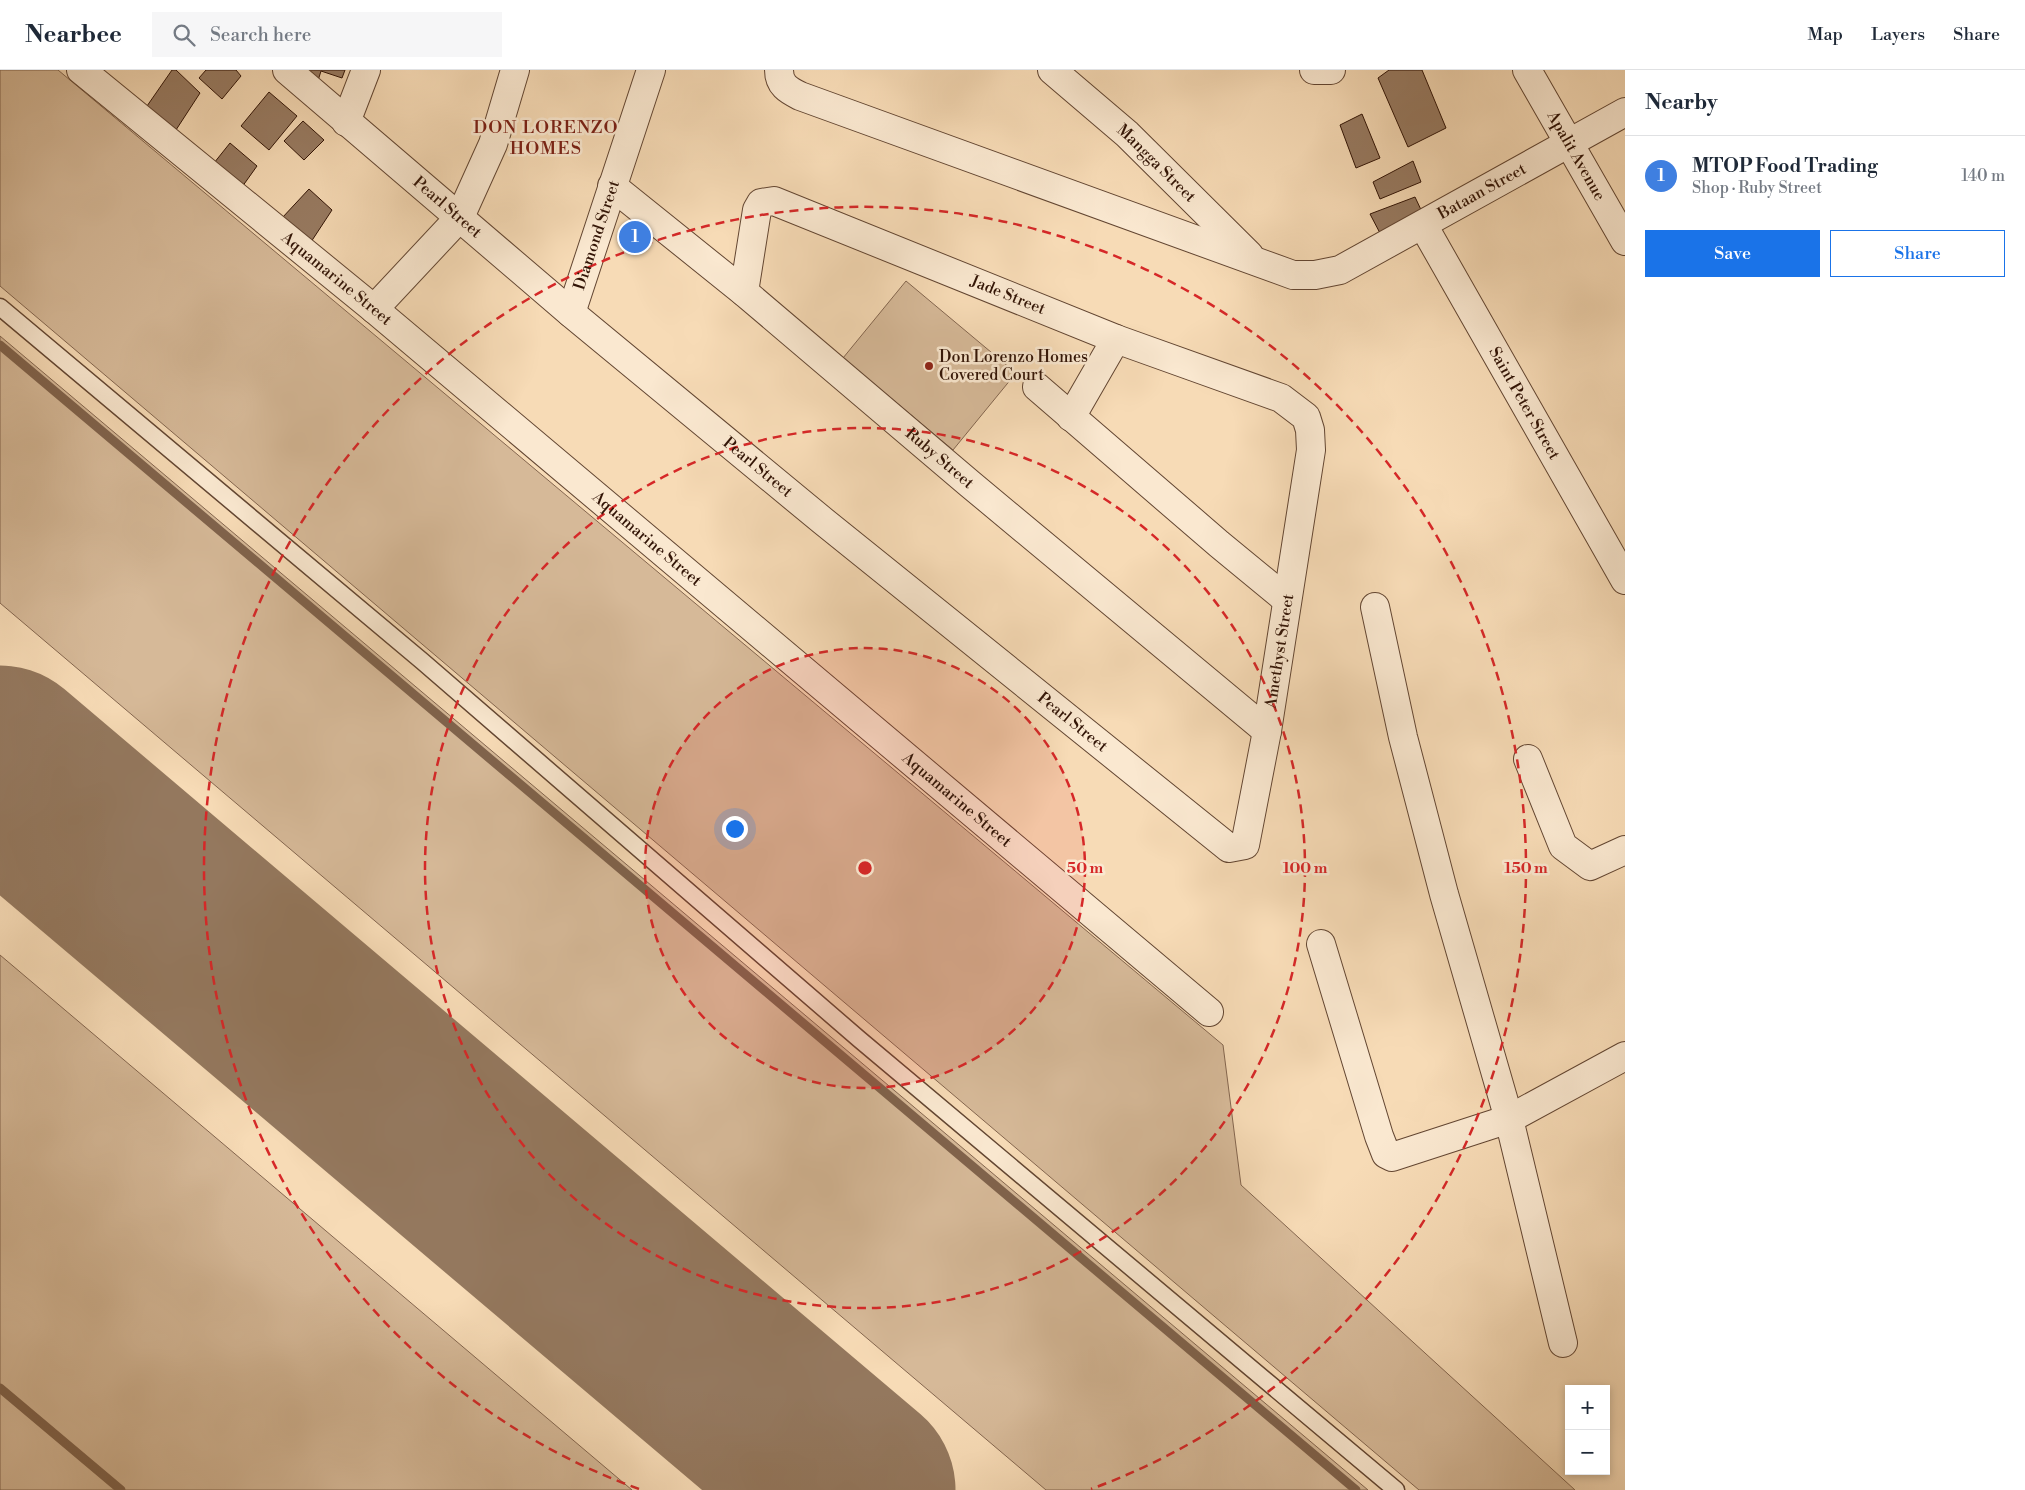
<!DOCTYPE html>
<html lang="en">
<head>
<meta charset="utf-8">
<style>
	body { margin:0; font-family:"Libre Bodoni",serif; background:#f6f6f7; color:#1f2937 }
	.controls { position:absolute; right:15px; bottom:15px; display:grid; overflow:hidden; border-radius:0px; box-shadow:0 2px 8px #0003 }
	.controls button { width:45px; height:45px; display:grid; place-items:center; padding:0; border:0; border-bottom:1px solid #e0e1e3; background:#fff; color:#1f2937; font:25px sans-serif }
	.you { position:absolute; left:734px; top:758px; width:18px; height:18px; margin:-12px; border:4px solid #fff; border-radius:50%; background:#1a73e8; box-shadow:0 0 0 8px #1a73e833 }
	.badge { display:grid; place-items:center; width:32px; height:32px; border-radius:50%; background:#1a73e8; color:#fff; font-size:16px; font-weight:700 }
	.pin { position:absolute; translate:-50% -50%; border:2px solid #fff; box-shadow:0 1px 5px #0006 }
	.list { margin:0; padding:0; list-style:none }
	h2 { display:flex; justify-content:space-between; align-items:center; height:65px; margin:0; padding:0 20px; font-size:21px }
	h2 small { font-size:16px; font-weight:400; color:#747a83 }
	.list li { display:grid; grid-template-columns:32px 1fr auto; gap:15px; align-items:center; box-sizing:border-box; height:80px; padding:0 20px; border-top:1px solid #e0e1e3 }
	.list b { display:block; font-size:19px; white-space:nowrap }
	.list p { margin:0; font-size:16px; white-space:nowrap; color:#747a83 }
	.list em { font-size:16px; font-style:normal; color:#747a83 }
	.actions { display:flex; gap:10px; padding:15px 20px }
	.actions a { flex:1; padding:11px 0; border:1px solid #1a73e8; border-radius:0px; text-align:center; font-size:18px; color:#1a73e8 }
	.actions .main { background:#1a73e8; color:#fff }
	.icon { flex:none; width:28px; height:28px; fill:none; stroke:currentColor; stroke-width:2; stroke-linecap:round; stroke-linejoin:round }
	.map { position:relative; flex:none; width:1625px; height:1420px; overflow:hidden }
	header { display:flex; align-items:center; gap:30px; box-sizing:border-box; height:70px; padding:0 25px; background:#fff; border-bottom:1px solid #e0e1e3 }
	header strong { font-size:24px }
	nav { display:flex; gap:28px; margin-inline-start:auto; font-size:18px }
	.search { width:350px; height:45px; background:#f6f6f7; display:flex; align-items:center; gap:12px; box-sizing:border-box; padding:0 18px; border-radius:0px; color:#747a83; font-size:19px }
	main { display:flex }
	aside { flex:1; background:#fff }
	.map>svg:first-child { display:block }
	.green { fill:#d6b998; stroke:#84664f }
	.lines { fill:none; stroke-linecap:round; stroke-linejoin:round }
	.stream { stroke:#80634c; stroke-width:9 }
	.runway { stroke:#94785e; stroke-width:199 }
	.building { fill:#987b62; stroke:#321406 }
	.service-casing { stroke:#634632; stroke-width:19 }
	.minor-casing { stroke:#634632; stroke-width:30 }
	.service { stroke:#fae8d0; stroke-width:16 }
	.minor { stroke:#fae8d0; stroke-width:28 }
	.ring { fill:none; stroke:#d62828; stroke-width:2.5; stroke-dasharray:9 6 }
	.poi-dot { fill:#8f2418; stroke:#fae8d0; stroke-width:2 }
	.labels { text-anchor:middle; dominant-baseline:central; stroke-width:5; stroke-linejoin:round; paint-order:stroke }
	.street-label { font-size:16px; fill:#321406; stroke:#fae8d0 }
	.poi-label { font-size:16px; fill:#321406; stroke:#fae8d0; text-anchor:start }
	.neighbourhood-label { font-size:18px; letter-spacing:1px; fill:#7a1f14; stroke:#fae8d0 }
	.centre { fill:#d62828; stroke:#fae8d0; stroke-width:2.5 }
	.ring-label { font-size:15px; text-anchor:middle; font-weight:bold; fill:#d62828; stroke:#fae8d0; stroke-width:5; stroke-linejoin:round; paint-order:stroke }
</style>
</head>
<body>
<header>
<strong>Nearbee</strong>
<div class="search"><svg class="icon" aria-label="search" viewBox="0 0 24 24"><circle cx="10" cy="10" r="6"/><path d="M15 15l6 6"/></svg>Search here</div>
<nav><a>Map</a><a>Layers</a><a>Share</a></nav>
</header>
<main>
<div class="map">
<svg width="1625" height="1420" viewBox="0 0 1625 1420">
	<rect width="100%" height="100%" fill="#f7dbb6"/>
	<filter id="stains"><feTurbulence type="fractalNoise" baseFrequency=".004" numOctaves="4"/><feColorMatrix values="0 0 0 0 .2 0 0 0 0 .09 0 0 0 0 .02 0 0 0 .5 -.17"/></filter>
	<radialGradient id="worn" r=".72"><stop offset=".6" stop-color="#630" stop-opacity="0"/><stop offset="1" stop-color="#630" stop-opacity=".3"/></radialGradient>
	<!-- green -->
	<g class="green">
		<path d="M0,0H58L1223,975L1241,1115L1575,1420H1419L0,216Z"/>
		<path d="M906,211L1016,303L953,380L843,288Z"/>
		<path d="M0,266L1368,1420H1046L0,533Z"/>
		<path d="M0,885L632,1420H0Z"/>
	</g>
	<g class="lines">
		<!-- stream -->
		<g class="stream">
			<path d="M0,275L1356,1420"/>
			<path d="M0,1318L121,1420"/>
		</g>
		<!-- runway -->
		<path class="runway" d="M0,695L856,1420"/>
	</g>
	<!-- building -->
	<g class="building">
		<path d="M172,0H176L200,23L174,63L147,36Z"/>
		<path d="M206,0H236L241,6L222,29L199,8Z"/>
		<path d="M303,0H345L342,8L321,1L316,17Z"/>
		<path d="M1389,0H1422L1446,58L1408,77L1378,8Z"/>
		<path d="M269,22L297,46L269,80L241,56Z"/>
		<path d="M1362,44L1380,88L1356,98L1340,55Z"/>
		<path d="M303,51L324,70L304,90L284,71Z"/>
		<path d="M230,73L257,96L242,117L214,93Z"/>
		<path d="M1413,91L1421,112L1380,129L1373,112Z"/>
		<path d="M309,119L332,140L309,175L282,148Z"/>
		<path d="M1415,127L1423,144L1381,165L1370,144Z"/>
	</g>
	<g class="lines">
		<defs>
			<path id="service" d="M0,237L422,591L859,969L1396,1420"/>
			<g id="minor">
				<path id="s1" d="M81,0L374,239L1209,942"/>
				<path id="s2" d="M287,0L571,243L823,451L1229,778L1245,775L1267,661L1311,380L1310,360L1306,347L1281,328L1116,269L774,131L761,133L757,140L744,222"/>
				<path id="s3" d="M779,0C779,15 788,20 800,26L1293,205H1315L1340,200L1625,42"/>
				<path id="s4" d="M1052,0L1127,64L1249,185"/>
				<path d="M1314,0H1331"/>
				<path id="s5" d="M1527,0L1625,171"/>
				<path d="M346,52L366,0"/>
				<path id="s6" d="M612,116L744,222L970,414L1267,661"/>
				<path id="s7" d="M1423,155L1625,510"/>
				<path d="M374,239L460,147L493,74L515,0"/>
				<path id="s8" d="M571,243L651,0"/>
				<path d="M1037,317L1219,474L1287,530"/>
				<path d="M1071,347L1116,269"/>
				<path d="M1375,537L1403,667L1444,824L1509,1049L1563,1273"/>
				<path d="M1528,689L1563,776L1590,796L1625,780"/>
				<path d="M1321,874L1379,1066L1386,1084L1392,1087L1509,1049L1625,986"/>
			</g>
		</defs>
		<!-- service casing -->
		<use href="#service" class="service-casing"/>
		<!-- minor casing -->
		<use href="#minor" class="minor-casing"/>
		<!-- service -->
		<use href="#service" class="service"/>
		<!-- minor -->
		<use href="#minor" class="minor"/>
	</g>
	<!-- distance rings -->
	<circle cx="865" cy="798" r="220" fill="#d62828" fill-opacity=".12"/>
	<g class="ring">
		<circle cx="865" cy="798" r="220"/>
		<circle cx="865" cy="798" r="440"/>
		<path d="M639 1419A661 661 0 1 1 1091 1419"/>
	</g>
	<!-- markers -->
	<circle class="poi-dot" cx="929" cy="296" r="5"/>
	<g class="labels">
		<!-- street labels -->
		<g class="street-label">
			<text stroke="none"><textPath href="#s5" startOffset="99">Apalit Avenue</textPath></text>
			<text stroke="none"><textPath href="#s4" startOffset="140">Mangga Street</textPath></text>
			<text stroke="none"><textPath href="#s3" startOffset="770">Bataan Street</textPath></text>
			<text stroke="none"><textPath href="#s2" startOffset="211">Pearl Street</textPath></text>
			<text stroke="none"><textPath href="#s8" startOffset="82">Diamond Street</textPath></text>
			<text stroke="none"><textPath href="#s1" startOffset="330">Aquamarine Street</textPath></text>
			<text transform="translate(1008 225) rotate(22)">Jade Street</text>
			<text stroke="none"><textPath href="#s7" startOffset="205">Saint Peter Street</textPath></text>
			<text stroke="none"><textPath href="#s6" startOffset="426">Ruby Street</textPath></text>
			<text stroke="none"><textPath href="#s2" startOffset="616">Pearl Street</textPath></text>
			<text stroke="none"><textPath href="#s1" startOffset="735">Aquamarine Street</textPath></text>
			<text stroke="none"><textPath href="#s2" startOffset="1435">Amethyst Street</textPath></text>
			<text stroke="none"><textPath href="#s2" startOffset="1021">Pearl Street</textPath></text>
			<text stroke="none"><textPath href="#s1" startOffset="1140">Aquamarine Street</textPath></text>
		</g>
		<!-- poi labels -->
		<g class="poi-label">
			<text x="939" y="287">Don Lorenzo Homes<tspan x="939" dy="18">Covered Court</tspan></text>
		</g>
		<!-- neighbourhood labels -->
		<g class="neighbourhood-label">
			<text x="546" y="57">DON LORENZO<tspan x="546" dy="21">HOMES</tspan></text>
		</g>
	</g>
	<circle cx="865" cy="798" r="8" class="centre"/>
	<g class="ring-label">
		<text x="1085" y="803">50 m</text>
		<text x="1305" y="803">100 m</text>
		<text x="1526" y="803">150 m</text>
	</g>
	<rect width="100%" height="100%" filter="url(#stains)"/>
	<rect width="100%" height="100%" fill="url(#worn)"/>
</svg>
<div class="controls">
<button>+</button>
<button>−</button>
</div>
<div class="you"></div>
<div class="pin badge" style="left:635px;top:167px;background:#3f7fe0">1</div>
</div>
<aside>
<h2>Nearby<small></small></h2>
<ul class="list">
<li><span class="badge" style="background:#3f7fe0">1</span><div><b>MTOP Food Trading</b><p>Shop · Ruby Street</p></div><em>140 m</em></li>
</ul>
<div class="actions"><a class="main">Save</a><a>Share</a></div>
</aside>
</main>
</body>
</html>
